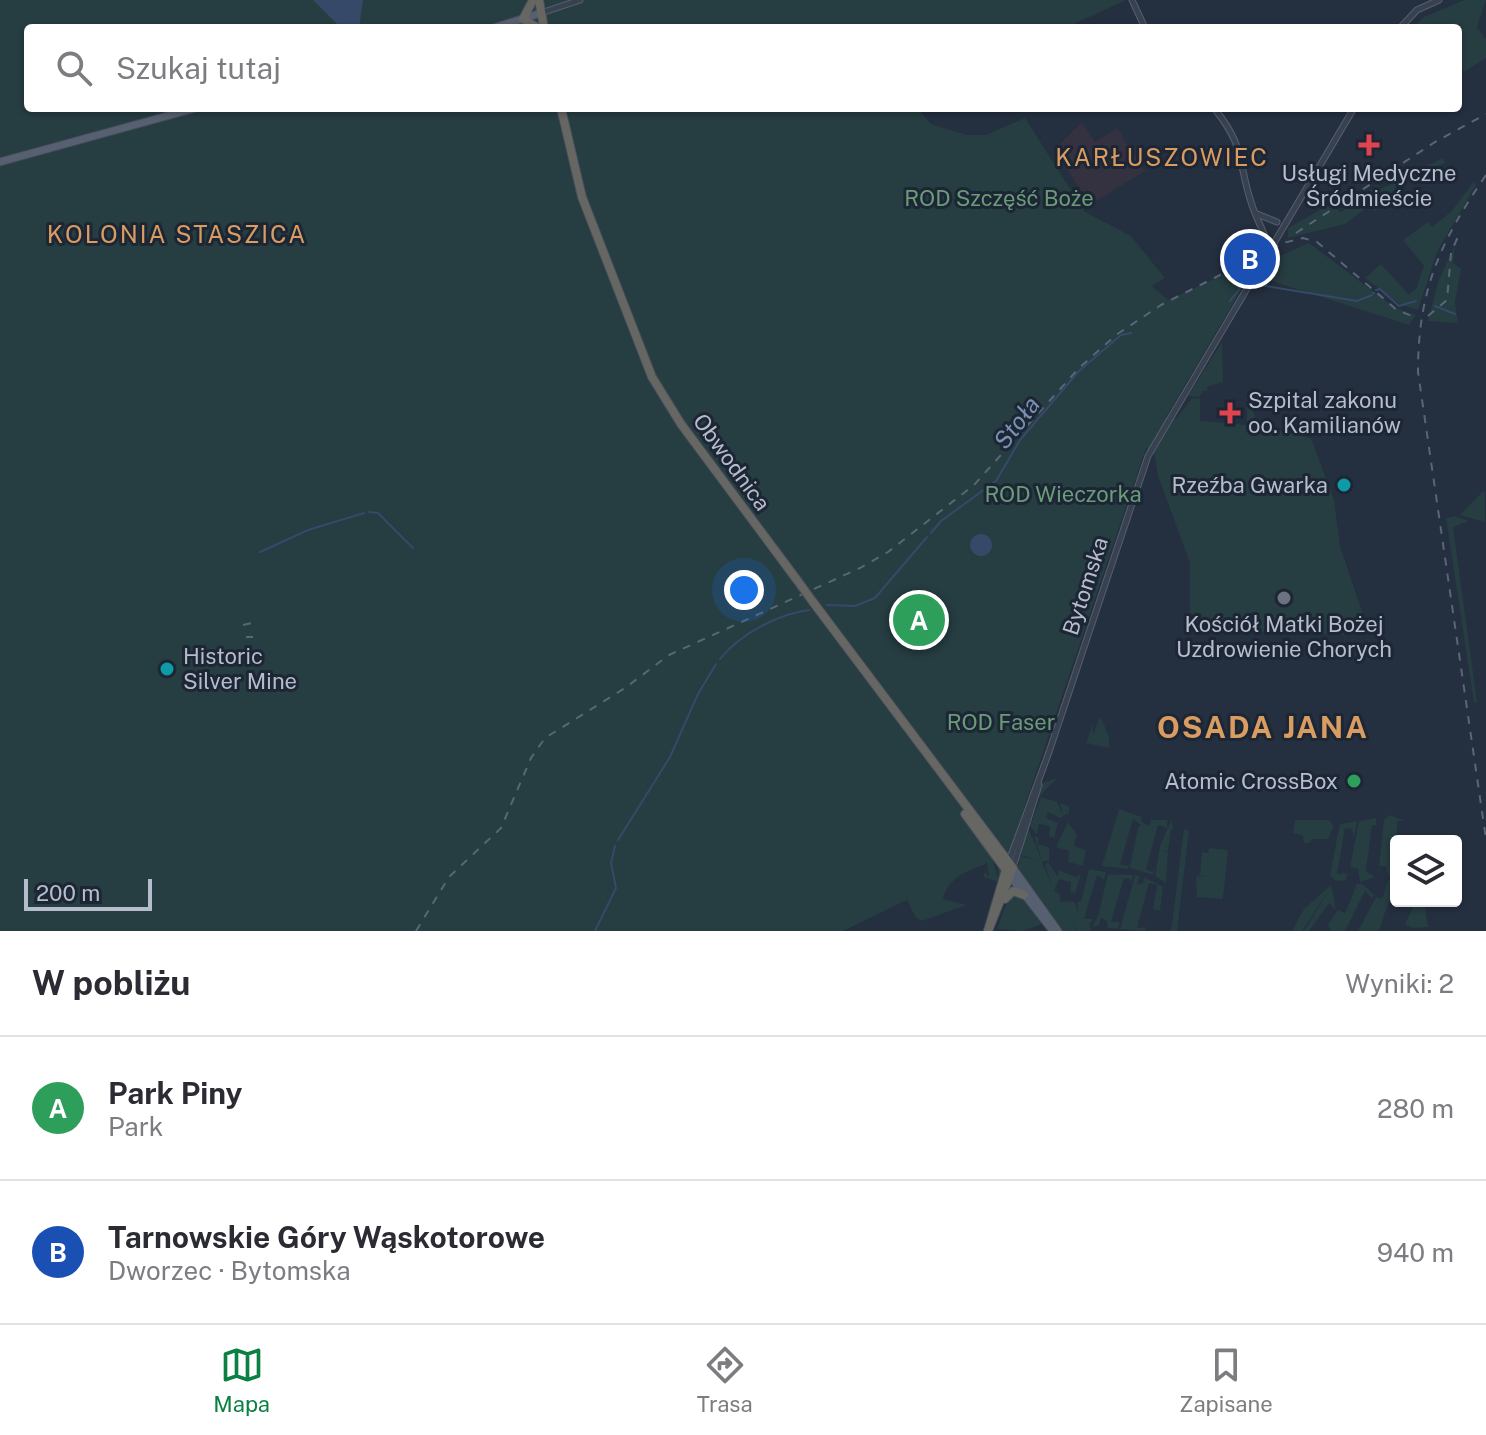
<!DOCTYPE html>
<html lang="pl">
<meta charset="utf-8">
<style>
body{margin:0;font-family:"Public Sans",sans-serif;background:#f2f2f3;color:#2b2b33}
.controls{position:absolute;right:24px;bottom:24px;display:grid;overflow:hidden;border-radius:8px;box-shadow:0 2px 6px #0004}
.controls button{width:72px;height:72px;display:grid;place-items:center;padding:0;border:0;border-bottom:2px solid #e1e1e2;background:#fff;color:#2b2b33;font:40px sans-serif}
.scale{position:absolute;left:24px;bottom:20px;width:128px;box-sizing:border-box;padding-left:8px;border:4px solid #b5bccb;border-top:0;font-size:22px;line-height:28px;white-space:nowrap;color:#b5bccb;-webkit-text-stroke:6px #1d2635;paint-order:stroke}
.you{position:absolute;left:744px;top:590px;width:28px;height:28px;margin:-20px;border:6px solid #fff;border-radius:50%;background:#1a73e8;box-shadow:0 0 0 12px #1a73e833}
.badge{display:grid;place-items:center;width:52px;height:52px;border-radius:50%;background:#0b8043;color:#fff;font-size:26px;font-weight:700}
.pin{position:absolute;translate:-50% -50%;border:4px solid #fff;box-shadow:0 2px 8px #0006}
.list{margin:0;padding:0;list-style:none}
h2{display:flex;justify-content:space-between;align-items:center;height:104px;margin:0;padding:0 32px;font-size:34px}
h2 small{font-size:26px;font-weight:400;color:#7c7c81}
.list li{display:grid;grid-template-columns:52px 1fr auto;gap:24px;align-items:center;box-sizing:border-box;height:144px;padding:0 32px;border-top:2px solid #e1e1e2}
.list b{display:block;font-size:30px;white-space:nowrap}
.list p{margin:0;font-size:26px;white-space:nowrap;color:#7c7c81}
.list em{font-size:26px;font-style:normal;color:#7c7c81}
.icon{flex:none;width:44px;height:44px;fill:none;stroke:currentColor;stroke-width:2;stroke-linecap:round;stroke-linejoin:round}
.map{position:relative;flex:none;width:1486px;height:931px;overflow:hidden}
.search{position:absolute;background:#fff;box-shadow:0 2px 6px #0004;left:24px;right:24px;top:24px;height:88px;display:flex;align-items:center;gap:20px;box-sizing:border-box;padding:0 28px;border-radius:8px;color:#7c7c81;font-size:30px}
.sheet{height:392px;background:#fff}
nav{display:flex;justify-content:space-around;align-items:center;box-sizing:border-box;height:112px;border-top:2px solid #e1e1e2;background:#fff;font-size:22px;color:#7c7c81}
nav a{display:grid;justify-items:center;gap:4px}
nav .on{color:#0b8043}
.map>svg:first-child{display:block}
.medical{fill:#343141}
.green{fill:#263d41}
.water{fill:#374968}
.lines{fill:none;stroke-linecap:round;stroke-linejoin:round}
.stream{stroke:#374968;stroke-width:2}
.tertiary-casing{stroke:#565f6e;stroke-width:7}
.primary-casing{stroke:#424a59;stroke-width:9}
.trunk-casing{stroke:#434c5b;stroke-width:10}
.tertiary{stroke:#384150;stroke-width:5}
.primary{stroke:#566070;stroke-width:7}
.trunk{stroke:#666662;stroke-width:8}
.rail{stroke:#5a6577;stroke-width:2;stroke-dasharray:8 8;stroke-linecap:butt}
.trunk-bridge-casing{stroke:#434c5b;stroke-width:10;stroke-linecap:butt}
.trunk-bridge{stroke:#666662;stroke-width:8}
.health-dot{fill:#e0444e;stroke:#1d2635;stroke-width:3}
.culture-dot{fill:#0f9aa8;stroke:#1d2635;stroke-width:3}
.worship-dot{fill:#6b7280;stroke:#1d2635;stroke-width:3}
.leisure-dot{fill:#2e9e5b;stroke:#1d2635;stroke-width:3}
.labels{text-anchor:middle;stroke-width:6;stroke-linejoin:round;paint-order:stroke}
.poi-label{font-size:22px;fill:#b5bccb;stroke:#1d2635}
.park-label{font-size:22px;fill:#6b9c79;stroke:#1d2635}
.street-label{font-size:22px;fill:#b5bccb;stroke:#1d2635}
.neighbourhood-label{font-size:24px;letter-spacing:2px;fill:#d99c61;stroke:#1d2635}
.water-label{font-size:24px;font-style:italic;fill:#7c90b3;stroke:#1d2635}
.district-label{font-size:30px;font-weight:bold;letter-spacing:2px;fill:#d99c61;stroke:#1d2635}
</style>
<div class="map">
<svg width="1486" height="931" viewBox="0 0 1486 931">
<rect width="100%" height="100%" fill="#242f40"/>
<path class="medical" d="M1082,122L1095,142L1117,128L1145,171L1090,205L1058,155L1064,151L1059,145Z"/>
<g class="green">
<path d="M0,0H1126L1065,28H28V108H917L931,124L967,135H986L1025,118L1085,212L1131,236L1165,278L1152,286L1168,300L1260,258L1166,417L1176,419L1192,398L1200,399V421L1247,425V405H1251L1258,426L1311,438L1334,500L1340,546L1370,635L1190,630V563L1158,476L1154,453L1146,448L1007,859L993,861L999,881L997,864L1001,871L999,882L983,877L985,871L989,877L987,863C967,872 949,876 943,899L967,905L922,921L916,918L907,900L843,931H0Z"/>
<path d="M1464,0H1486L1477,27L1486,39V58L1464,72L1461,68L1458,71V28H1412L1424,17Z"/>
<path d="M1443,158L1445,163L1398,185L1376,211L1368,207L1345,224L1288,238V228L1332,203L1340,212L1369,198L1371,189L1377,185L1381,189Z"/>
<path d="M1474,181L1476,185L1437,252L1418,310L1401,305L1365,278L1381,264L1409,295L1416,289L1424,266L1403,240L1428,222L1432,227L1452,211Z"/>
<path d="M1309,243L1394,307L1416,315L1409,325L1262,278L1275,258Z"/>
<path d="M1455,245L1453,263L1461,269L1455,302L1458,323L1428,321L1438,282Z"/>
<path d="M1222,342L1223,382L1207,387L1208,391H1203L1199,397L1188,396Z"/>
<path d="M1482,492H1485V522L1460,515Z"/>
<path d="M1455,516L1469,521L1453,527L1477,702L1474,703L1446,518Z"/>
<path d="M1100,716L1109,736V748L1086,743L1093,724V735Z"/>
<path d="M1057,778L1038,798L1028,828L1042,860L1034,836L1039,838L1038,844L1049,847V860L1042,862L1052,885L1045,865L1048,862L1058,877V870L1076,877L1081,874L1075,893L1070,892L1071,882L1059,879L1054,891L1060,894V902L1074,901L1079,913L1077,902H1081L1089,869L1106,872L1104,880L1097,875L1084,919H1093L1090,924L1085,923L1090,925V931H1078L1072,922L1077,931H1063L1018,868L1020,856L1040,861L1021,855L1022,848L1019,853L1042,783Z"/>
<path d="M1041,797L1057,802L1063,815L1060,803L1069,806V813L1060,818L1048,812L1046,818L1058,823L1054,838L1049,836L1050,826L1039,824L1037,835L1030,826Z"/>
<path d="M1119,809L1142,817L1141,821L1149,826L1151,820H1168L1166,831L1165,827L1158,825L1146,869L1152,872L1155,868L1153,875L1130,868L1138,827L1141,825L1133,819L1120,864L1127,866L1129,863L1128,869L1102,866Z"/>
<path d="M1390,815L1405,821H1398L1393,863L1396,876L1388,877L1386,866H1379L1384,820Z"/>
<path d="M1376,818V825H1372L1366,871L1375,877L1360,882L1358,869L1350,867L1359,821Z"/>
<path d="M1295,820H1329L1334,826L1328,839H1311L1310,843H1304L1303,836L1293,833Z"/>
<path d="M1171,821L1174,829H1171L1168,851L1161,850L1168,852L1166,883L1155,876L1160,846Z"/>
<path d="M1357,821L1354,838L1352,829L1345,828L1337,874L1347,873L1346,880L1336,881L1330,875L1339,828L1340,824Z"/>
<path d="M1068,822L1077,835L1074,846L1086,850L1083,866L1068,862L1069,851L1056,847Z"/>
<path d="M1184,829L1189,831L1177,931H1171Z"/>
<path d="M1209,848L1228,850L1223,899L1197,897L1196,876L1211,877L1197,875L1200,874L1202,852L1208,853Z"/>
<path d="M1108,874L1133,875L1131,884L1130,879L1124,878L1111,922H1120L1118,929L1108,928L1107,921L1101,918L1099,925L1092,927L1098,916Z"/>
<path d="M1135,875L1140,876L1137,884L1143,883L1144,877L1163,887L1160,911L1153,909L1157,885L1149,883L1137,928L1146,927L1145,931L1120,929Z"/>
<path d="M1396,879L1379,931H1358L1376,897L1382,899L1388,880Z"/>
<path d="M1357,884H1363L1374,895L1372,898L1365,891L1345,931H1331L1328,924L1338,910L1345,913Z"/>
<path d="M1331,885L1336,910L1329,903L1309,931H1304L1330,889L1302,931H1292L1304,909Z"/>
<path d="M1014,896L1023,898L1042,924L1023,931L997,929L1008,899Z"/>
<path d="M1416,901H1424L1428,927L1413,928L1405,924Z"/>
</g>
<g class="water">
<path d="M313,0H363L359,28H341Z"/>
<circle cx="981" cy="545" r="11"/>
</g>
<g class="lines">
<g class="stream">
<path d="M1260,285L1357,301L1372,295"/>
<path d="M1376,290L1380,289L1399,306L1416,301"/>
<path d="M1373,293H1374"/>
<path d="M1230,301L1245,282"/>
<path d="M1435,306L1455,314"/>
<path d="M369,512L378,513L413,548"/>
<path d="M931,533L941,521L996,481L1020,440L1055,399L1079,371L1121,335L1131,333"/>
<path d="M260,552L308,530L364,513"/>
<path d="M827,605L855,606L875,598L927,537"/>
<path d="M720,659C740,634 778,614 809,610"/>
<path d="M618,840L670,757L698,694L716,664"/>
<path d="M595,931L616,888L611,863L615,846"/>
</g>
<defs>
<g id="tertiary">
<path d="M1132,0L1145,28"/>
<path d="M541,13L580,0"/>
<path d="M1400,28L1417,10L1439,0"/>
<path d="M1214,108C1246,148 1237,159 1251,202C1256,219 1265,232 1269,249"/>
<path d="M1257,214L1277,222"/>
<path d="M1009,861L1049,752L1148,456L1354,108"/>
<path d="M1013,867L1039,785"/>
</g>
<g id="primary">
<path d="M493,28L541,13"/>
<path d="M0,162L196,108"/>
<path d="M1013,868L1058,931"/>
<path d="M1007,872L1053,931"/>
</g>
<g id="trunk">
<path d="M533,0L523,19L538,28"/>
<path d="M539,0L544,28"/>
<path d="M561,108L582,197L652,377L681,424L797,580"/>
<path d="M813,602L1013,868L988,931"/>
<path d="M965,814L1006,870L988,931"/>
<path d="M1005,899L1013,891L1024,895"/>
</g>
</defs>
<use href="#tertiary" class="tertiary-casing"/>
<use href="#primary" class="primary-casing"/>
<use href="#trunk" class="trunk-casing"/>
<use href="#tertiary" class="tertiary"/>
<use href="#primary" class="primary"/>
<use href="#trunk" class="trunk"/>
<g class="rail">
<path d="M1486,175C1440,242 1418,290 1418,372L1486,839"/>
<path d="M1296,233L1435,142L1486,114"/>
<path d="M1428,316L1447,300L1451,253L1459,234"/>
<path d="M243,625L252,623"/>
<path d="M246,637H253"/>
<path d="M231,660L233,658"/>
<path d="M416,931L449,877L501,828L531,758L545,738L625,688L669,655L860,568L888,552L974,485L1079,368L1116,335L1161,305L1283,243L1303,238L1317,242L1397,310L1417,318"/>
</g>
<defs>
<path id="trunk-bridge" d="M797,580L813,602"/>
</defs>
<use href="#trunk-bridge" class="trunk-bridge-casing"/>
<use href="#trunk-bridge" class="trunk-bridge"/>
</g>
<g class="health-dot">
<path d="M1365 133h8v8h8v8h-8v8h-8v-8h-8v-8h8z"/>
<path d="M1226 401h8v8h8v8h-8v8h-8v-8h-8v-8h8z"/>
</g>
<g class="culture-dot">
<circle cx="1344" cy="485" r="8"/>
<circle cx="167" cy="669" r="8"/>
</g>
<circle class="worship-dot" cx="1284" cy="598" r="8"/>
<circle class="leisure-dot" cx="1354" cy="781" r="8"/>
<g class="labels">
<g class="poi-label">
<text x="1369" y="181">Usługi Medyczne<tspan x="1369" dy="25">Śródmieście</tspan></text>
<text x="1248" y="408" text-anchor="start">Szpital zakonu<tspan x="1248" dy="25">oo. Kamilianów</tspan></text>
<text x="1328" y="493" text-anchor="end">Rzeźba Gwarka</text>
<text x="1284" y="632">Kościół Matki Bożej<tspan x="1284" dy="25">Uzdrowienie Chorych</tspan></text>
<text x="183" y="664" text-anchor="start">Historic<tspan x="183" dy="25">Silver Mine</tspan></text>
<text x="1338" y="789" text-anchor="end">Atomic CrossBox</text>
</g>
<g class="park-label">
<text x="999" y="206">ROD Szczęść Boże</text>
<text x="1063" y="502">ROD Wieczorka</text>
<text x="1001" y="730">ROD Faser</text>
</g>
<g class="street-label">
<text transform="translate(732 462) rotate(54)" y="8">Obwodnica</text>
<text transform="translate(1085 586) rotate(-72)" y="8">Bytomska</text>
</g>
<g class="neighbourhood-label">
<text x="1162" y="166">KARŁUSZOWIEC</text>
<text x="177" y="243">KOLONIA STASZICA</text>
</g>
<g class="water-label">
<text transform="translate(1017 423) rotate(-53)" y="8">Stoła</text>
</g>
<g class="district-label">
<text x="1263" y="738">OSADA JANA</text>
</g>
</g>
</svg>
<div class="controls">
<button><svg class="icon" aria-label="layers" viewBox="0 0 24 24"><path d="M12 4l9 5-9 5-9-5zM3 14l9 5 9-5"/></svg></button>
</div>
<div class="scale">200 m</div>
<div class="you"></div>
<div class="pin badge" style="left:919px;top:620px;background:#2e9e5b">A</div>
<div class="pin badge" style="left:1250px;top:259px;background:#1a4fb4">B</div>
<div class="search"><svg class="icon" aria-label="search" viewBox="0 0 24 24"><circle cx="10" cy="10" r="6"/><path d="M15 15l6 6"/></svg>Szukaj tutaj</div>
</div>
<section class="sheet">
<h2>W pobliżu<small>Wyniki: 2</small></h2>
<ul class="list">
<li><span class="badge" style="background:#2e9e5b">A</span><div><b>Park Piny</b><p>Park</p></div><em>280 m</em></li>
<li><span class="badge" style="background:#1a4fb4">B</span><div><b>Tarnowskie Góry Wąskotorowe</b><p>Dworzec · Bytomska</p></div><em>940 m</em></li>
</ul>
</section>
<nav>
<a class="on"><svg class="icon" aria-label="map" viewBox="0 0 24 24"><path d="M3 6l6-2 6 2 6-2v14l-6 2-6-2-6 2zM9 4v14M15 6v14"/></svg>Mapa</a>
<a><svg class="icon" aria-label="directions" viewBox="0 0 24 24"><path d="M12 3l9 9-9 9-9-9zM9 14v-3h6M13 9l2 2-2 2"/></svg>Trasa</a>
<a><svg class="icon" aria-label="saved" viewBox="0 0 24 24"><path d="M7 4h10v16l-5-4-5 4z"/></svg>Zapisane</a>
</nav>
